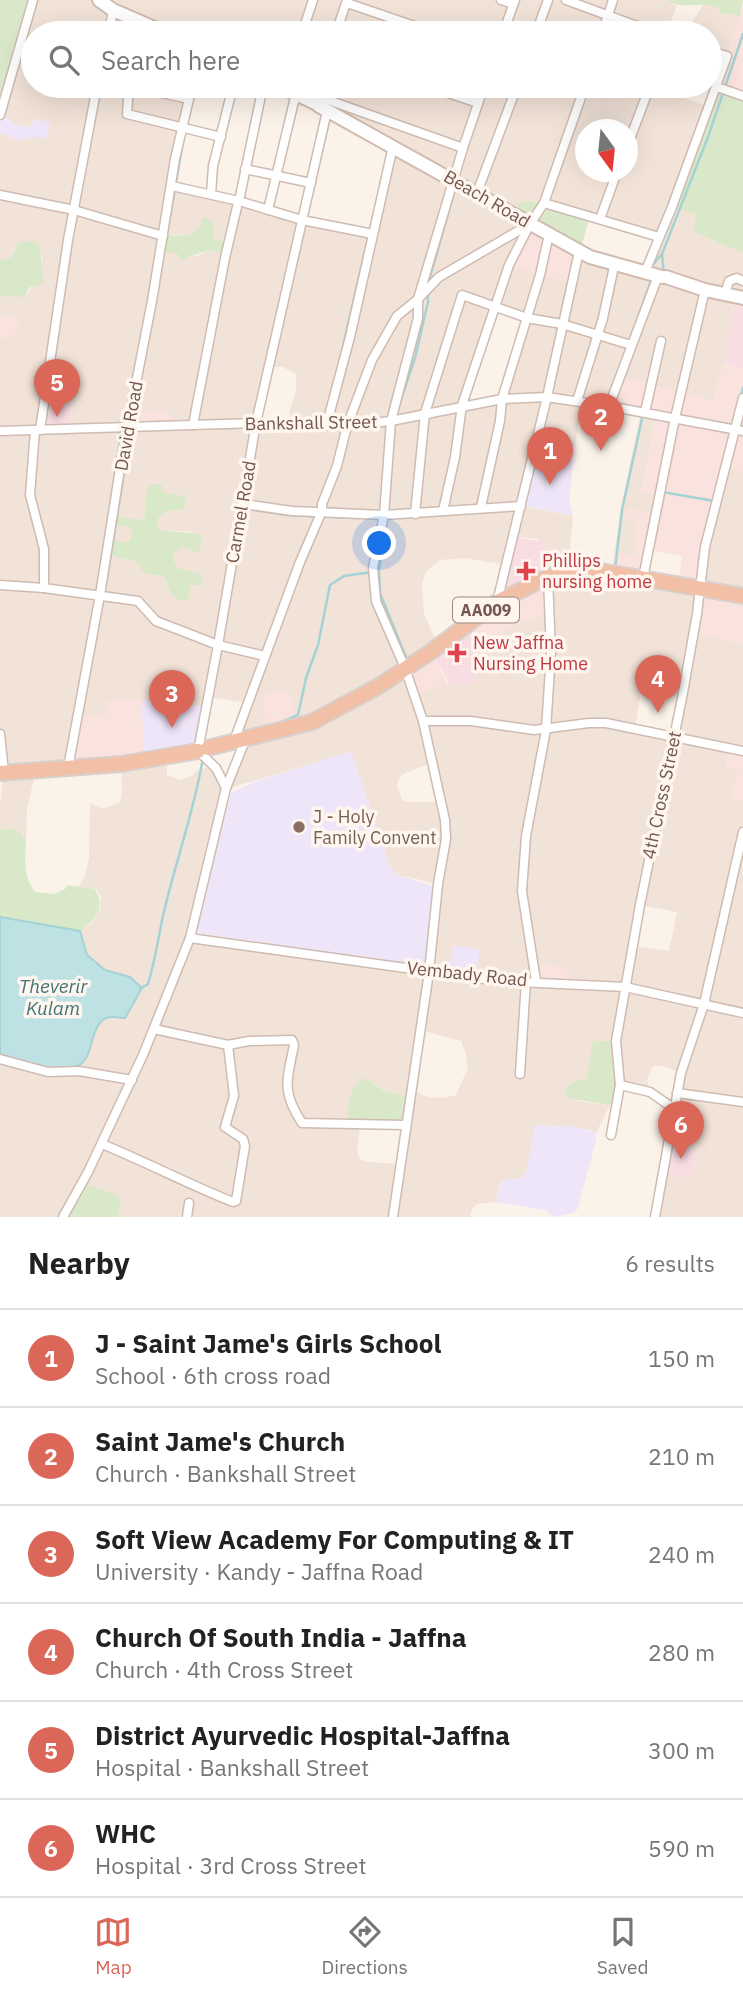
<!DOCTYPE html>
<meta charset="utf-8">
<style>
body{margin:0;font-family:"IBM Plex Sans",sans-serif;background:#f6f6f6;color:#222}
.compass{position:absolute;left:575px;top:119px;width:63px;height:63px;border-radius:50%;background:#fff;box-shadow:0 7px 28px #0002;rotate:165deg}
.you{position:absolute;left:380px;top:544px;width:24px;height:24px;margin:-18px;border:5px solid #fff;border-radius:50%;background:#1a73e8;box-shadow:0 0 0 10px #1a73e833}
.badge{display:grid;place-items:center;width:46px;height:46px;border-radius:50%;background:#db6758;color:#fff;font-size:23px;font-weight:700}
.pin{position:absolute;translate:-50% -58px;filter:drop-shadow(0 2px 4px #0008)}
.pin::after{content:'';position:absolute;top:37px;width:24px;height:21px;background:inherit;clip-path:polygon(0 0,100% 0,50% 100%)}
.list{margin:0;padding:0;list-style:none}
h2{display:flex;justify-content:space-between;align-items:center;height:91px;margin:0;padding:0 28px;font-size:30px}
h2 small{font-size:23px;font-weight:400;color:#767676}
.list li{display:grid;grid-template-columns:46px 1fr auto;gap:21px;align-items:center;box-sizing:border-box;height:98px;padding:0 28px;border-top:2px solid #e0e0e0}
.list b{display:block;font-size:26px;white-space:nowrap}
.list p{margin:0;font-size:23px;white-space:nowrap;color:#767676}
.list em{font-size:23px;font-style:normal;color:#767676}
.icon{flex:none;width:38px;height:38px;fill:none;stroke:currentColor;stroke-width:2;stroke-linecap:round;stroke-linejoin:round}
.map{position:relative;flex:none;width:743px;height:1217px;overflow:hidden}
.search{position:absolute;background:#fff;box-shadow:0 7px 28px #0002;left:21px;right:21px;top:21px;height:77px;display:flex;align-items:center;gap:18px;box-sizing:border-box;padding:0 24px;border-radius:38px;color:#767676;font-size:26px}
.sheet{height:679px;background:#fff}
nav{display:flex;justify-content:space-around;align-items:center;box-sizing:border-box;height:98px;border-top:2px solid #e0e0e0;background:#fff;font-size:19px;color:#767676}
nav a{display:grid;justify-items:center;gap:4px}
nav .on{color:#db6758}
.map>svg:first-child{display:block}
.residential{fill:#f2e3d8;fill-rule:evenodd}
.commercial{fill:#fae3de}
.education{fill:#efe5f8}
.medical{fill:#f8dde3}
.green{fill:#d9e8c8}
.water{fill:#bee2e4;stroke:#a5d2d5;stroke-width:2}
.lines{fill:none;stroke-linecap:round;stroke-linejoin:round}
.stream{stroke:#a5d2d5;stroke-width:2.5}
.minor-casing{stroke:#cebbb2;stroke-width:11}
.secondary-casing{stroke:#d1bbb0;stroke-width:16}
.trunk-casing{stroke:#d8d0cd;stroke-width:18}
.minor{stroke:#fff;stroke-width:8}
.secondary{stroke:#fff;stroke-width:12}
.trunk{stroke:#f2c0a6;stroke-width:14}
.health-dot{fill:#e0444e;stroke:#fef6ef;stroke-width:2.5}
.education-dot{fill:#8d6e63;stroke:#fef6ef;stroke-width:2.5}
.labels{text-anchor:middle;stroke-width:7;stroke-linejoin:round;paint-order:stroke}
.shield{fill:#fef6ef;stroke:#9d877e;stroke-width:2}
.shield-label{font-size:16px;font-weight:bold;fill:#74574e}
.street-label{font-size:18px;fill:#74574e;stroke:#fef6ef}
.health-label{font-size:18px;fill:#be3a42;stroke:#fef6ef;text-anchor:start}
.education-label{font-size:18px;fill:#785e54;stroke:#fef6ef;text-anchor:start}
.water-label{font-size:19px;font-style:italic;fill:#427578;stroke:#fef6ef}
</style>
<div class="map">
<svg width="743" height="1217" viewBox="0 0 743 1217">
<rect width="100%" height="100%" fill="#fbf2e9"/>
<g class="residential">
<path d="M33,0H103L110,7L116,0H666L677,6L666,33H81L66,26L47,29L43,33L26,31Z"/>
<path d="M705,2L718,8L720,13L740,16L717,87L710,85V33H685Z"/>
<path d="M22,43L33,48V86H192L173,186L373,234L393,146L315,103L320,86H685L681,97L709,107L695,232L743,253V298L735,297L724,363L713,401L681,394L609,406L548,397L539,438L552,400L582,403L575,445L537,438L521,506L573,516L568,571L699,589L724,467L743,472V596L694,633L743,643V751L725,767L738,770L731,798L743,801V1217H655L681,1073L664,1066H653L647,1080L650,1092L587,1078L571,1083L577,1101L610,1105L596,1133L587,1129L521,1178L503,1180L499,1185L496,1202L477,1204L472,1209L470,1217H117L121,1203L65,1215L70,1217H0V1059L79,1071L85,1060L97,1028L104,1019L110,1017L125,1018L142,988L130,977L105,970L87,955L80,931L92,923L100,910L101,898L96,889L79,887L86,873L89,858L90,803L103,809L120,802L122,790L121,764L167,757V775L180,780L192,776L196,771L204,768H216L226,787L245,739L234,741L247,703L209,697L206,706H186L105,718L92,716L68,768L36,770L27,809L26,841L18,831L10,828L0,830V803L4,772L0,743V336L11,338L18,319L0,316V296L13,297L28,293L41,271L42,256L14,249L11,257L0,261V133L9,135L31,127L14,124L8,119L0,117ZM586,130H628V172H586ZM524,201L544,203L659,237L645,272L580,251L515,210ZM202,225L215,231L214,239L221,242L225,255L210,250L197,256L178,258L177,254L173,252L172,235H193ZM495,308L526,318L502,399L454,406L464,398ZM269,367H283L296,374V391L290,410V423H256ZM176,494L180,510L166,511L157,520L159,530L194,532L174,553L173,561L178,568L198,573L200,585H190L188,592L167,585L163,576L152,575L139,563L107,554L110,538L119,542H130L133,533L129,526L114,516L144,520L146,502L164,495ZM513,537L537,539L547,550L549,612L510,627L482,648L481,655L473,661L477,677L470,684L450,685L447,683L414,694L438,645L424,614L422,584L426,572L440,560L466,558L506,565ZM641,690L682,698L674,738L635,729ZM351,752L391,869L399,875L438,884L429,971L191,938L226,789ZM432,763L441,802H409L402,800L397,785L398,780L403,774ZM640,905L677,912L669,951L633,946ZM420,1030L461,1041L466,1054L468,1068L456,1095L443,1098L429,1097L410,1090ZM372,1082L384,1091L409,1097L400,1164L368,1162L360,1159L357,1152L360,1125L349,1124L348,1110Z"/>
<path d="M641,412L656,415L642,490L660,494L656,515L624,516L635,519V555L614,554L622,502Z"/>
</g>
<g class="commercial">
<path d="M743,6V96L717,87Z"/>
<path d="M530,224L580,251L572,284L509,265Z"/>
<path d="M0,316L19,319L17,334L11,338L0,336Z"/>
<path d="M724,363L743,368V472L725,468L699,586L743,596V643L694,633L700,589L678,585L682,556L649,550L643,578L612,572L614,554L635,555V520L625,518L624,512L633,510L655,514L659,494L642,491L656,415L609,406L620,376L713,401Z"/>
<path d="M161,410L167,411L171,418L172,425L139,427L141,413Z"/>
<path d="M548,577L549,612L510,627L482,648L466,623Z"/>
<path d="M432,651L447,683L414,695L405,668Z"/>
<path d="M277,689L290,697L297,728L270,734L264,718L263,697Z"/>
<path d="M122,698L141,700L145,760L68,768L78,717L92,716L105,718L106,702Z"/>
<path d="M729,749L743,751V801L731,799L738,770L725,767Z"/>
<path d="M551,965L567,968V983L536,981L534,966Z"/>
</g>
<g class="education">
<path d="M0,117L8,118L14,124L30,127L34,119L47,121L50,123L48,133L45,139L34,136L32,139L27,137L23,141L8,137L9,135L0,133Z"/>
<path d="M539,441L575,445L569,503L573,516L524,506Z"/>
<path d="M141,700L186,706H206L198,751L145,760Z"/>
<path d="M351,751L391,869L399,875L435,887L425,967L199,933L197,927L231,793L254,782Z"/>
<path d="M453,945L480,950L475,978L448,974Z"/>
<path d="M535,1125L578,1127L596,1133V1141L577,1210L573,1213L554,1217L545,1210L496,1202L499,1185L503,1180L521,1178L526,1172Z"/>
</g>
<g class="medical">
<path d="M735,297L743,298V368L724,363Z"/>
<path d="M45,393H58L72,397L70,430H40Z"/>
<path d="M513,537L544,542L547,550L548,577L497,602Z"/>
<path d="M466,623L482,648L481,655L473,662L477,677L475,682L470,684L450,685L432,651Z"/>
<path d="M684,1147L692,1149L696,1155L697,1164L694,1174L688,1178L664,1175L668,1149Z"/>
</g>
<g class="green">
<path d="M0,0H33L26,31L43,33L51,23L81,33H33V48L22,44L0,115Z"/>
<path d="M666,0H743L740,16L720,13L718,8C697,0 685,11 666,0Z"/>
<path d="M717,87L743,96V253L694,232L696,214L672,207Z"/>
<path d="M524,201L544,203L590,216L580,251L515,210L518,205Z"/>
<path d="M206,217L214,224V239L228,243L225,255L210,250C199,253 190,257 181,260L176,253H169L161,248L163,236L192,235L194,231L201,225V220Z"/>
<path d="M32,241L39,245C42,257 41,268 44,282L39,286L30,287L24,297L0,296V261L11,257L19,242Z"/>
<path d="M152,484H161L164,494H176L185,497L186,506L180,510L166,511L157,520L159,530L202,534L199,553L182,547L174,553L173,560L178,568L198,573L202,579L201,585H190L188,600L182,601L174,598L163,576L152,575L142,571L139,563L107,554L110,538L119,542H129L133,533L128,526L112,525L114,516L144,520L147,490Z"/>
<path d="M10,828L19,831L26,841C25,861 23,875 35,892L55,894L65,889L67,885L95,889C106,908 96,920 80,931L0,917V830Z"/>
<path d="M593,1041H616L620,1085L610,1105L567,1098L565,1091L571,1083L587,1078Z"/>
<path d="M365,1078L384,1091L409,1097L405,1125L349,1124C346,1110 350,1083 365,1078Z"/>
<path d="M82,1183L117,1195L121,1203L117,1217H70L65,1215Z"/>
</g>
<path class="water" d="M0,917L80,931L87,955L105,970L130,977L142,988L125,1018C119,1018 110,1015 104,1019C92,1028 93,1046 86,1058C72,1083 21,1062 0,1056Z"/>
<g class="lines">
<g class="stream">
<path d="M315,181L330,117"/>
<path d="M170,217L183,141"/>
<path d="M662,254L664,275"/>
<path d="M650,268L662,254L708,137L743,34"/>
<path d="M428,284L456,186"/>
<path d="M562,309L565,295"/>
<path d="M633,331L652,278"/>
<path d="M339,364L368,238"/>
<path d="M740,398L743,388"/>
<path d="M399,405L415,358L428,302V294"/>
<path d="M134,417L137,399"/>
<path d="M217,428H238"/>
<path d="M663,490V492L714,501"/>
<path d="M323,508L337,509"/>
<path d="M262,511L287,515L356,518"/>
<path d="M369,568L373,547"/>
<path d="M615,569L622,510L643,414"/>
<path d="M379,571L380,593L407,660"/>
<path d="M100,572L121,435L117,431H111"/>
<path d="M107,578L130,435"/>
<path d="M279,723L298,715L306,678L318,645L330,585L344,576L379,571L387,519"/>
<path d="M140,989L148,984C155,961 158,939 163,916C175,863 194,812 203,758"/>
</g>
<defs>
<g id="minor">
<path d="M501,0L513,4"/>
<path d="M566,0L656,33"/>
<path d="M350,4L435,33"/>
<path d="M109,33L112,15"/>
<path d="M302,33L313,0"/>
<path d="M336,33L347,0"/>
<path d="M503,33L515,0"/>
<path d="M536,33L548,0"/>
<path d="M602,33L613,0"/>
<path d="M129,86L127,114L221,137"/>
<path d="M130,86L189,99"/>
<path d="M427,86L478,103"/>
<path d="M585,86L544,203L659,237"/>
<path d="M717,87L743,96"/>
<path d="M311,101L319,99L328,100L463,148"/>
<path d="M311,101L318,86"/>
<path d="M0,115L33,0"/>
<path d="M628,144L650,86"/>
<path d="M245,169L311,183"/>
<path d="M172,186L239,201L302,220L373,234"/>
<path d="M477,193L517,86"/>
<path d="M211,194L213,166L233,86"/>
<path d="M0,195L74,210L163,236"/>
<path d="M239,201L263,86"/>
<path d="M268,210L296,93"/>
<path d="M600,219L617,172"/>
<path d="M645,272L672,207L727,56L710,51"/>
<path d="M725,294L729,281L737,278L743,281"/>
<path d="M577,401L603,318L613,271"/>
<path d="M609,406L658,276"/>
<path d="M645,412L661,341"/>
<path d="M327,423L350,337L393,146"/>
<path d="M193,425L225,258L237,207"/>
<path d="M35,430L30,495L44,549V588"/>
<path d="M40,430L68,240L97,86"/>
<path d="M0,431L256,423L347,426L391,421L502,399L547,397L613,407L743,431"/>
<path d="M243,504L292,511L384,515L521,506"/>
<path d="M481,507L500,421L502,399L540,275L549,234"/>
<path d="M443,511L455,457L462,405L509,265L530,224L544,203"/>
<path d="M415,514L425,413L462,295L527,318L562,324L631,345"/>
<path d="M643,578L675,418L705,290"/>
<path d="M0,585L44,588L138,601L156,621L218,645L265,656"/>
<path d="M497,602L547,397L578,256"/>
<path d="M423,721H471L534,730L589,723H606L743,751"/>
<path d="M0,734L4,772"/>
<path d="M234,741L300,562L322,511V504L337,466L347,426L372,360L397,316L418,299L439,277L530,224"/>
<path d="M68,768L100,595L123,450L152,301L175,159L192,86"/>
<path d="M226,788L216,768L198,751L218,645L256,423L327,111"/>
<path d="M190,938L499,981L625,987L743,1013"/>
<path d="M536,981L522,891L526,836L546,730L551,653L548,577"/>
<path d="M154,1029L228,1045L249,1041L292,1040L294,1045C287,1080 281,1091 302,1123L405,1125"/>
<path d="M0,1059L48,1072L79,1071L132,1080"/>
<path d="M520,1074L526,981"/>
<path d="M677,1093L743,1102"/>
<path d="M673,1108L650,1092L620,1085L616,1041L640,905L682,698L697,614L705,547L743,398"/>
<path d="M611,1135L620,1085"/>
<path d="M102,1144C146,1162 188,1184 233,1202L236,1201L245,1146L243,1139L225,1127L234,1096L228,1045"/>
<path d="M63,1217L88,1172L143,1055L190,938L226,788L246,738"/>
<path d="M187,1217L189,1203"/>
<path d="M393,1217L429,972L438,884L446,839L445,820L423,721L405,668L376,601L373,568L384,515L391,421L418,318V299L463,148L484,86"/>
<path d="M655,1217L681,1073L704,1004L743,832"/>
</g>
<g id="secondary">
<path d="M99,0L113,10L166,33"/>
<path d="M280,86L315,103"/>
<path d="M319,106L590,257L662,277"/>
<path d="M666,277L705,290L743,298"/>
</g>
<g id="trunk">
<path d="M208,748L312,722L379,686L432,651L497,602L548,577L568,571L595,570L743,596"/>
<path d="M0,773L121,764L198,751"/>
</g>
</defs>
<use href="#minor" class="minor-casing"/>
<use href="#secondary" class="secondary-casing"/>
<use href="#trunk" class="trunk-casing"/>
<use href="#minor" class="minor"/>
<use href="#secondary" class="secondary"/>
<use href="#trunk" class="trunk"/>
</g>
<g class="health-dot">
<path d="M522.5 560.5h7v7h7v7h-7v7h-7v-7h-7v-7h7z"/>
<path d="M453.5 642.5h7v7h7v7h-7v7h-7v-7h-7v-7h7z"/>
</g>
<circle class="education-dot" cx="299" cy="827" r="7"/>
<g class="labels">
<rect class="shield" x="453" y="597.5" width="66" height="25" rx="5"/>
<g class="shield-label">
<text x="486" y="616">AA009</text>
</g>
<g class="street-label">
<text transform="translate(487 199) rotate(30)" y="6">Beach Road</text>
<text transform="translate(311 423) rotate(-1)" y="6">Bankshall Street</text>
<text transform="translate(129 426) rotate(-80)" y="6">David Road</text>
<text transform="translate(241 512) rotate(-80)" y="6">Carmel Road</text>
<text transform="translate(662 795) rotate(-78)" y="6">4th Cross Street</text>
<text transform="translate(467 974) rotate(6)" y="6">Vembady Road</text>
</g>
<g class="health-label">
<text x="542" y="567">Phillips<tspan x="542" dy="21">nursing home</tspan></text>
<text x="473" y="649">New Jaffna<tspan x="473" dy="21">Nursing Home</tspan></text>
</g>
<g class="education-label">
<text x="313" y="823">J - Holy<tspan x="313" dy="21">Family Convent</tspan></text>
</g>
<g class="water-label">
<text x="53" y="993">Theverir<tspan x="53" dy="22">Kulam</tspan></text>
</g>
</g>
</svg>
<svg class="compass" viewBox="-18 -18 36 36"><path d="M0-13l5 13h-10z" fill="#e53935"/><path d="M0 13l5-13h-10z" fill="#767676"/></svg>
<div class="you"></div>
<div class="pin badge" style="left:550px;top:485px">1</div>
<div class="pin badge" style="left:601px;top:451px">2</div>
<div class="pin badge" style="left:172px;top:728px">3</div>
<div class="pin badge" style="left:658px;top:713px">4</div>
<div class="pin badge" style="left:57px;top:417px">5</div>
<div class="pin badge" style="left:681px;top:1159px">6</div>
<div class="search"><svg class="icon" aria-label="search" viewBox="0 0 24 24"><circle cx="10" cy="10" r="6"/><path d="M15 15l6 6"/></svg>Search here</div>
</div>
<section class="sheet">
<h2>Nearby<small>6 results</small></h2>
<ul class="list">
<li><span class="badge">1</span><div><b>J - Saint Jame's Girls School</b><p>School · 6th cross road</p></div><em>150 m</em></li>
<li><span class="badge">2</span><div><b>Saint Jame's Church</b><p>Church · Bankshall Street</p></div><em>210 m</em></li>
<li><span class="badge">3</span><div><b>Soft View Academy For Computing &amp; IT</b><p>University · Kandy - Jaffna Road</p></div><em>240 m</em></li>
<li><span class="badge">4</span><div><b>Church Of South India - Jaffna</b><p>Church · 4th Cross Street</p></div><em>280 m</em></li>
<li><span class="badge">5</span><div><b>District Ayurvedic Hospital-Jaffna</b><p>Hospital · Bankshall Street</p></div><em>300 m</em></li>
<li><span class="badge">6</span><div><b>WHC</b><p>Hospital · 3rd Cross Street</p></div><em>590 m</em></li>
</ul>
</section>
<nav>
<a class="on"><svg class="icon" aria-label="map" viewBox="0 0 24 24"><path d="M3 6l6-2 6 2 6-2v14l-6 2-6-2-6 2zM9 4v14M15 6v14"/></svg>Map</a>
<a><svg class="icon" aria-label="directions" viewBox="0 0 24 24"><path d="M12 3l9 9-9 9-9-9zM9 14v-3h6M13 9l2 2-2 2"/></svg>Directions</a>
<a><svg class="icon" aria-label="saved" viewBox="0 0 24 24"><path d="M7 4h10v16l-5-4-5 4z"/></svg>Saved</a>
</nav>
